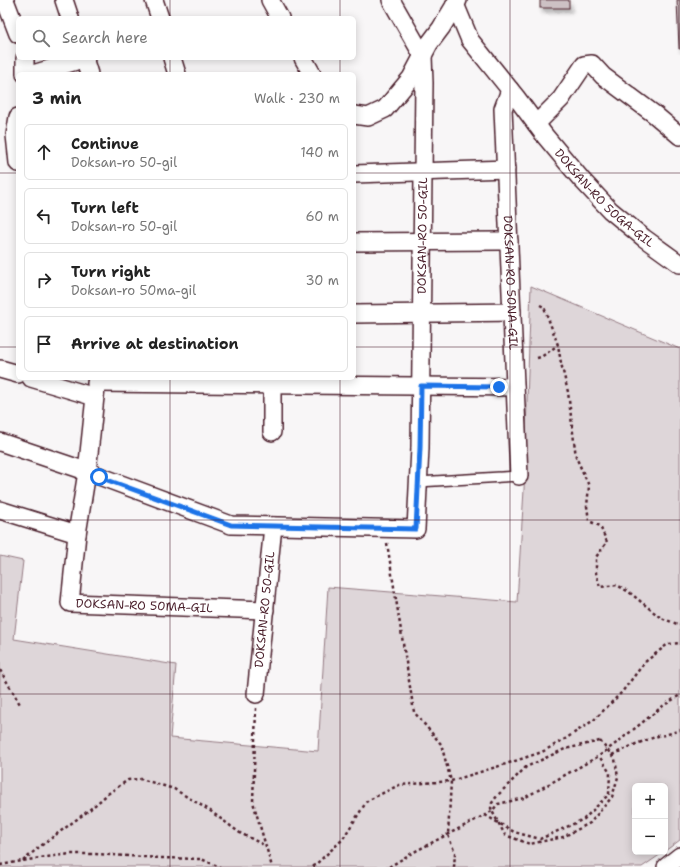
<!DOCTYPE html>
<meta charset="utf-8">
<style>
body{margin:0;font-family:"Shantell Sans",sans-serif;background:#f2f2f2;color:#222}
.controls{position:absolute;right:12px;bottom:12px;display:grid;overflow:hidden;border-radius:6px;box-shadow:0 2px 10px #0003}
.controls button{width:36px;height:36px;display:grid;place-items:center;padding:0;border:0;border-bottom:1px solid #e0e0e0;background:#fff;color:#222;font:20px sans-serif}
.stop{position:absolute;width:12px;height:12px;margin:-9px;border:3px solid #1a73e8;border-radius:50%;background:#fff}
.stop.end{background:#1a73e8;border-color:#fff;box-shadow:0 1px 4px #0008}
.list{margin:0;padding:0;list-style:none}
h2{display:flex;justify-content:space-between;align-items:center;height:52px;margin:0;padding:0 16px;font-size:17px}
h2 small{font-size:13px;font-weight:400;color:#767676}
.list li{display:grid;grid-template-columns:26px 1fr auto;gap:12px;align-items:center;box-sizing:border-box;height:56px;margin:0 8px 8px;padding:0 8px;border:1px solid #e0e0e0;border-radius:6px}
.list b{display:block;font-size:15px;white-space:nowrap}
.list p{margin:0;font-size:13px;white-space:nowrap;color:#767676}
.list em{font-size:13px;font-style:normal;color:#767676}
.icon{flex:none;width:22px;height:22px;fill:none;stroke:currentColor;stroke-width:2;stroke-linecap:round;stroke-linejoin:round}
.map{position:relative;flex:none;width:680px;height:867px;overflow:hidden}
.search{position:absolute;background:#fff;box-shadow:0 2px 10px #0003;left:16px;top:16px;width:340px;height:44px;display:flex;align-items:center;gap:10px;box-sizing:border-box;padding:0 14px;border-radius:6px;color:#767676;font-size:15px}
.panel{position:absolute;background:#fff;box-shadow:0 2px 10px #0003;left:16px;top:72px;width:340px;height:308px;border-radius:6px}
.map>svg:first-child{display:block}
.green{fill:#ded6d9;stroke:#947a82}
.building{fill:#cdc1c4;stroke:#4a1f2b;filter:url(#shadow)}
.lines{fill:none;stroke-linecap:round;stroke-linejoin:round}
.lane-casing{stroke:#4a1f2b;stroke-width:12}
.street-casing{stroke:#4a1f2b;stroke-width:20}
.path{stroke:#4a1f2b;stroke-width:2.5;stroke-dasharray:3 3;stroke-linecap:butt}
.lane{stroke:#fff;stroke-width:9}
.street{stroke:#fff;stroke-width:17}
.route{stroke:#1a73e8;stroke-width:5}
.grid{fill:none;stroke:#4a1f2b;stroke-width:1;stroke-opacity:0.55}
.labels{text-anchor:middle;stroke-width:3;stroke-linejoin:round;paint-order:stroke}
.street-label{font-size:12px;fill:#4a1f2b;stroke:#fff}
</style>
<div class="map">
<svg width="680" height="867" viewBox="0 0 680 867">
<defs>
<filter id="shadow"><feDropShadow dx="2.5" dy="4.5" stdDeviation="2" flood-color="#0004"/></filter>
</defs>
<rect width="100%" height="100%" fill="#f8f6f7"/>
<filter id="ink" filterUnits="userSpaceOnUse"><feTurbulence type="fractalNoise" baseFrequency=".025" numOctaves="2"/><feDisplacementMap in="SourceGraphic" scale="8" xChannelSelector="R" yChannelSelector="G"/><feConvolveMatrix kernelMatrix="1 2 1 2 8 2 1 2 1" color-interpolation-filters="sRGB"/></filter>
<g filter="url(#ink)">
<path class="green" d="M531,286L680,349V840L665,851V786H635V852H664L642,867H0V556L23,561L14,639L176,665L170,738L318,751L328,587L517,602L524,490Z"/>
<g class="building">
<rect x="540" y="0" width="29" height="8"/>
<path d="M677,0H680V49H679Z"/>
</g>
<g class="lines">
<defs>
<path id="lane" d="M418,482L519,476"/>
<g id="street">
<path d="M5,0L18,34"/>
<path d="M64,0L70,18"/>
<path d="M154,0L160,18"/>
<path d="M270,0L280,18"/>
<path id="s1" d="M455,4L470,40L516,97L545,136L581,179L610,210L644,238L680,264"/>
<path d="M84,58L89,74"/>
<path d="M172,58L177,74"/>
<path d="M303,58L312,74"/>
<path d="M25,74V58"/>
<path d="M33,74L86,58"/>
<path id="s2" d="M510,90L503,109L519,476"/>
<path d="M354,115L368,117L385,109L411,78L429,44L441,28L458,0"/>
<path d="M18,117L15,135L18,163"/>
<path d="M536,124L561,99L584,65L592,64L603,76L654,114L680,136"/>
<path d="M354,174L506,169"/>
<path d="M354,242L509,241"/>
<path d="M354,314L512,312"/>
<path d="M0,369L18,374"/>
<path d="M31,378L95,397"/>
<path id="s3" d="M97,378L87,472L77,534L70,603L265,610"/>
<path d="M96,383L515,387"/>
<path d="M272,432V378"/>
<path id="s4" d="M0,442L83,470L231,525L416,529L420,448L424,83L423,56L391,0"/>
<path d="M0,510L77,534"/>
<path id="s5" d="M256,694L273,526"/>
<path d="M666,867L680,856"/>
</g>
</defs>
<use href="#lane" class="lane-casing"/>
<use href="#street" class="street-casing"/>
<g class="path">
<path d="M540,305L544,307L558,345L561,363L568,392L576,457L589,486L587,506L589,521L600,526L607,542L596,557V573L600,587L617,585L629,592L661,618L680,625"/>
<path d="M537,358L541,357L558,345"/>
<path d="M387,543L414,712L441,744L451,781L448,835L455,853L454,867"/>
<path d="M0,670L21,706"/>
<path d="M256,708L253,802L272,867"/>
<path d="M600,741L615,759L618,777L612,797L590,823L563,837L530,844L505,835L492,811L491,808L492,803L497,796L526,767L565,749Z"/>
<path d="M612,755L636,744L658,736L665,735L680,730"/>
<path d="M485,815L514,832L540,839L584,819L609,794L610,773L599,756"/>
<path d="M23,861L38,848L88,811L109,793L128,780L141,779L174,789L209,810L240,833L266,846"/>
<path d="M0,865L39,858L71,854H95L161,858L201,859L220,867"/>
<path d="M313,867L342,840L367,801L399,785L451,781L509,763L542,752L565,739L594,720L622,692L645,662L668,644L680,643"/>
<path d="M389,867L412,853L485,815L492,811L498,804L524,798L599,756L619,741L663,706L680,695"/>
</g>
<use href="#lane" class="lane"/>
<use href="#street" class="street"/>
</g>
</g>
<g class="lines" filter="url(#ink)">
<path class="route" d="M99,477L231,525L416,529L420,448L421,386L499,387"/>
</g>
<path class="grid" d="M170,0V18M340,0V18M510,0V867M170,58V74M340,58V74M0,173H18M354,173H680M0,347H18M354,347H680M170,378V867M340,378V867M0,520H680M0,694H680"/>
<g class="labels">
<g class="street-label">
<text dy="4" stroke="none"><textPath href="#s1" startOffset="247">DOKSAN-RO 50GA-GIL</textPath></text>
<text dy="4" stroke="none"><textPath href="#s4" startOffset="724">DOKSAN-RO 50-GIL</textPath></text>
<text dy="4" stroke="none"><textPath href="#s2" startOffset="194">DOKSAN-RO 50NA-GIL</textPath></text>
<text dy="4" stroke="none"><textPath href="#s3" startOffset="301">DOKSAN-RO 50MA-GIL</textPath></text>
<text dy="4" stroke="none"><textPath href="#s5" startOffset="85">DOKSAN-RO 50-GIL</textPath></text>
</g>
</g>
</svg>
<div class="controls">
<button>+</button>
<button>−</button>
</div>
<div class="stop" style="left:99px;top:477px"></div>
<div class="stop end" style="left:499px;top:387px"></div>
<div class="search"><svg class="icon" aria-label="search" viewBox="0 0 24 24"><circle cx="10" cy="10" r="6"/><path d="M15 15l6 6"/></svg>Search here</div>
<section class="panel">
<h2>3 min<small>Walk · 230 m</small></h2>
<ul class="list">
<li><svg class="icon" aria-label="ahead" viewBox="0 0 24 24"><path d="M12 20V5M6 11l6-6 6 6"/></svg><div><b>Continue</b><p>Doksan-ro 50-gil</p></div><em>140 m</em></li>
<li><svg class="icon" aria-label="left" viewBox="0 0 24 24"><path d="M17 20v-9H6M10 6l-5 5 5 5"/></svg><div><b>Turn left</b><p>Doksan-ro 50-gil</p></div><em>60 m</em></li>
<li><svg class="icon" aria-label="right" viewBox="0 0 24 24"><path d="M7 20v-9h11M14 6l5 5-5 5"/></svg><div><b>Turn right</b><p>Doksan-ro 50ma-gil</p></div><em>30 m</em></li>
<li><svg class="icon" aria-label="arrive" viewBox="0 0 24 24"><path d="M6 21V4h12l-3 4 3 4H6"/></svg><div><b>Arrive at destination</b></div></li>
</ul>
</section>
</div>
